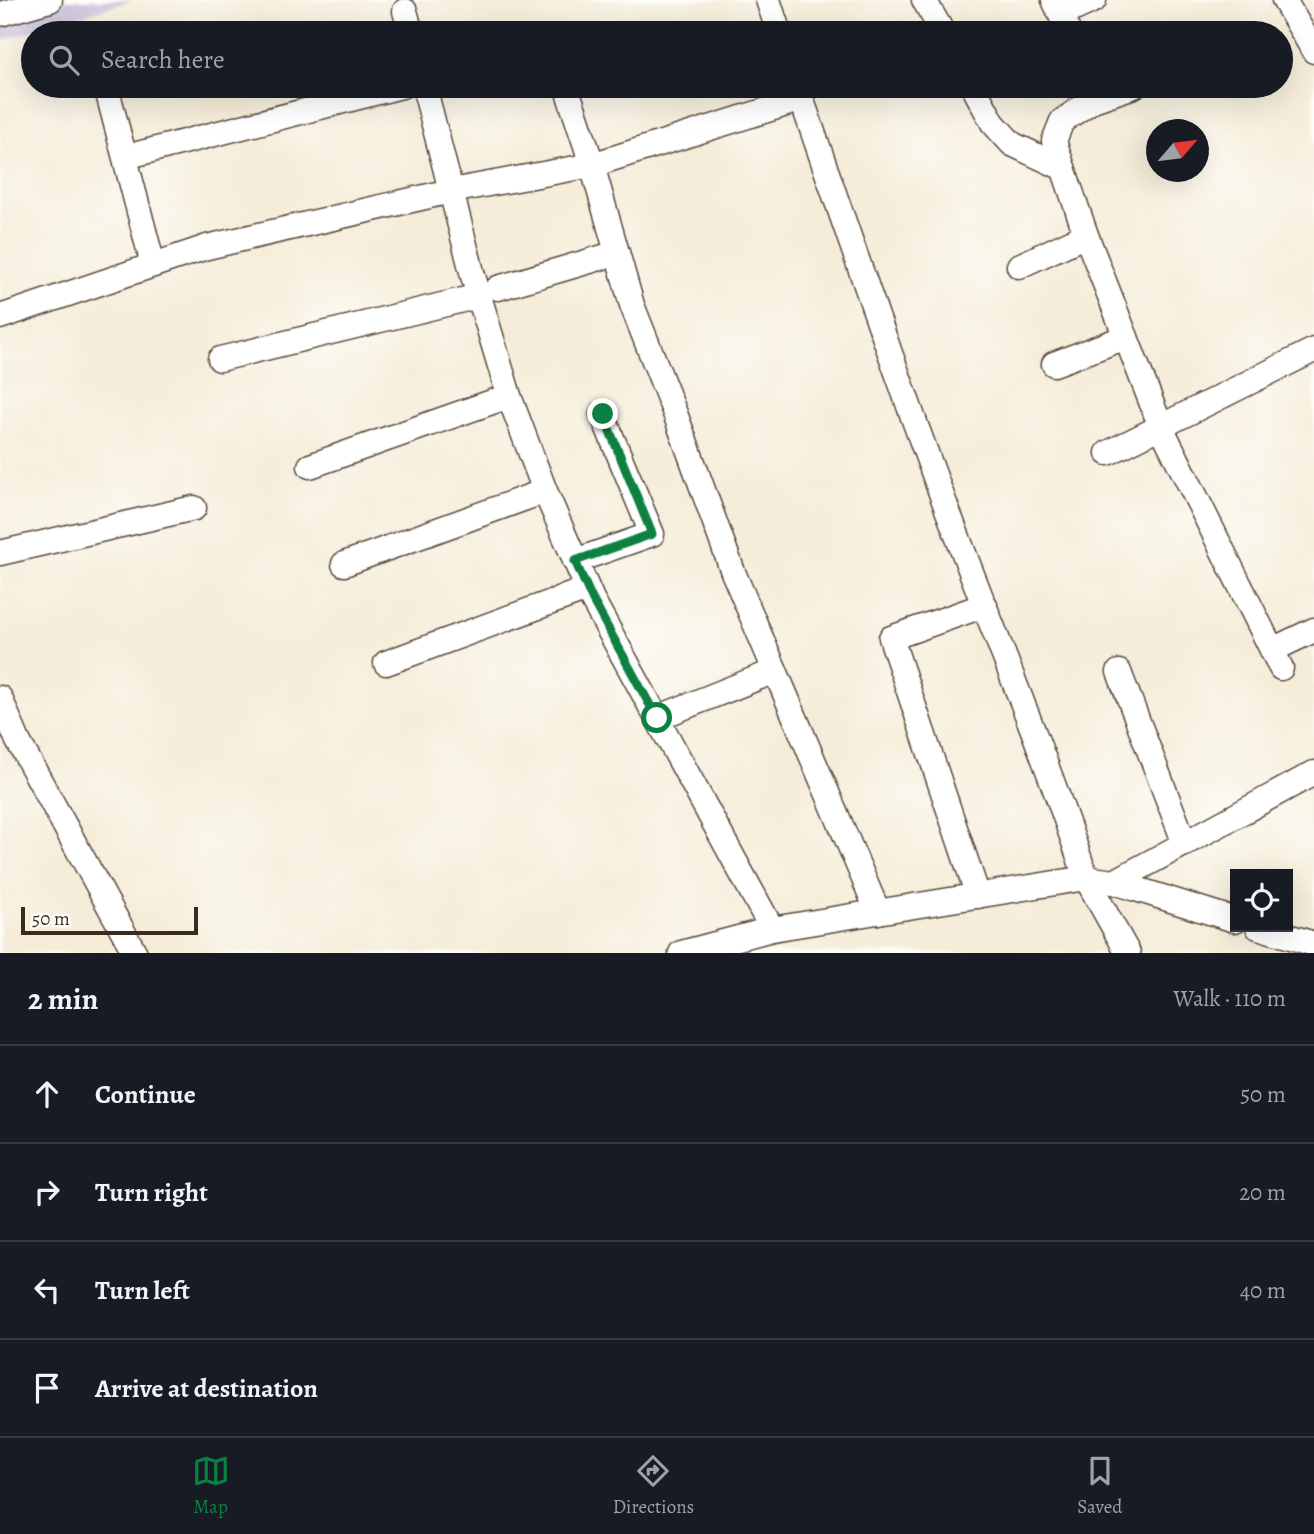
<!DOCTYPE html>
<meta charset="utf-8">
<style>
body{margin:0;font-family:Alegreya,serif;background:#20242c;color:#f1f3f6}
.controls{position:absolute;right:21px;bottom:21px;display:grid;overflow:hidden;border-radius:0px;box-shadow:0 7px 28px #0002}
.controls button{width:63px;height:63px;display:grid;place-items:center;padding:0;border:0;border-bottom:2px solid #363941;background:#171b24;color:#f1f3f6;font:35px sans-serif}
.compass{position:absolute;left:1146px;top:119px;width:63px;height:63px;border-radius:50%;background:#171b24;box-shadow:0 7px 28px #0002;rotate:62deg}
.scale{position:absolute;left:21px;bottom:18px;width:177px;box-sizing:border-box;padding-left:7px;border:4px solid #3b2a1e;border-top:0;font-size:19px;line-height:24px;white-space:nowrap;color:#3b2a1e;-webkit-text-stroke:5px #fdfcf7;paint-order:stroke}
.stop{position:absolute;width:21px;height:21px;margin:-16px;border:5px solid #0b8043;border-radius:50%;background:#fff}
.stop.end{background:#0b8043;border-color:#fff;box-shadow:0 2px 7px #0008}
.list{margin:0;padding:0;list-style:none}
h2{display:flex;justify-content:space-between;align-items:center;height:91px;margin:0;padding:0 28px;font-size:30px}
h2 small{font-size:23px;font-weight:400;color:#9ea1a6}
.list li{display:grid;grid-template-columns:46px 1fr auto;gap:21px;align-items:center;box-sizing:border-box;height:98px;padding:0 28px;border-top:2px solid #363941}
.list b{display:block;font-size:26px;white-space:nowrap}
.list em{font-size:23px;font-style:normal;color:#9ea1a6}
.icon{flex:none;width:38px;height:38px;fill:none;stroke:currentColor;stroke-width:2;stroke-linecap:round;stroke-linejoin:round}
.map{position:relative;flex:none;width:1314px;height:953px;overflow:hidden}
.search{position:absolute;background:#171b24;box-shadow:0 7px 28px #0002;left:21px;right:21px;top:21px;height:77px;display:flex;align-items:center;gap:18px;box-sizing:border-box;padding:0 24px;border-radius:38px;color:#9ea1a6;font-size:26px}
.sheet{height:483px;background:#171b24}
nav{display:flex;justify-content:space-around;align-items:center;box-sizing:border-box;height:98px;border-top:2px solid #363941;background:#171b24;font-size:19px;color:#9ea1a6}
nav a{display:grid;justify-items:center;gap:4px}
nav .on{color:#0b8043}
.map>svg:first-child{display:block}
.industrial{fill:#c7c0d9}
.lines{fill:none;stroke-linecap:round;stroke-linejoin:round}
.minor-casing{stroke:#57473a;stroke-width:27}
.minor{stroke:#fff;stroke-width:24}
.route{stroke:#0b8043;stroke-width:9}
</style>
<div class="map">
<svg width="1314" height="953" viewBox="0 0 1314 953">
<rect width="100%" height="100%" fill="#fdfcf7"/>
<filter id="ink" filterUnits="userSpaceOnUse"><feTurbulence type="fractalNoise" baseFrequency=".0143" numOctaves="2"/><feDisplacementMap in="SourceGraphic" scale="14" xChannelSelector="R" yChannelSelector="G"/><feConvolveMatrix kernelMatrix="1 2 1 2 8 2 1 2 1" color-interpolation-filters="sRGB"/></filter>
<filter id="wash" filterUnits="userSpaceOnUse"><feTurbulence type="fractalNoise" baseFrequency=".00686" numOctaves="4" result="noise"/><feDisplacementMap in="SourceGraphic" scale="28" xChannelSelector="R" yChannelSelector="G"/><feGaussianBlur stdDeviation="1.57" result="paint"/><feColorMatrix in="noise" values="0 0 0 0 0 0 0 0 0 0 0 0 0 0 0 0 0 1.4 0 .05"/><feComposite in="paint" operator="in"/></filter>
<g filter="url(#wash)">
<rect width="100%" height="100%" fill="#f5edd9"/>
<path class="industrial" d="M0,0H132L0,41Z"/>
</g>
<g filter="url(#ink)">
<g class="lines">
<defs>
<g id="minor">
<path d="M768,0L779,33"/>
<path d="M924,0L943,33"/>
<path d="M1054,0L1069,33"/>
<path d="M1284,0L1314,51"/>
<path d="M405,11L411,33"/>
<path d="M0,14L50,0"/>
<path d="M1061,15L1094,0"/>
<path d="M106,86L153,265"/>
<path d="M424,86L473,276L509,396L545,491L592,599L772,929"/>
<path d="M566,86L590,158L632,305L676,416L733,572L878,912"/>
<path d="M797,86C845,224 892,364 944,501C991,627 1044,750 1086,878L1114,882L1235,920"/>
<path d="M973,86L993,123L1012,144L1063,168"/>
<path d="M1134,86L1093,100L1062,121L1054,141L1086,235L1161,427L1281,668"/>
<path d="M137,154L402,86"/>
<path d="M1019,266L1086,235"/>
<path d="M498,288L617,253"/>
<path d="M0,317L207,247L451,191L592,165L802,99"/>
<path d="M220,359L479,296"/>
<path d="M1054,364L1126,337"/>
<path d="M1108,453L1314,350"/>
<path d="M310,466L509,396"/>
<path d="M0,553L194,508"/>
<path d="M575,561L652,534L602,414"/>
<path d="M344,564L545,491"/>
<path d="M1272,650L1314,630"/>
<path d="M386,663L587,589"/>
<path d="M1119,672L1185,844"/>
<path d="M0,698L18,741L135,953"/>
<path d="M657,718L775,671"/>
<path d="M1114,882L1314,773"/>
<path d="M978,896L891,638L985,605"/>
<path d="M1258,927L1314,944"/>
<path d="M681,953L772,929L1086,878L1128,953"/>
</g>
</defs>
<use href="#minor" class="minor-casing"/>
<use href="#minor" class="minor"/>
</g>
</g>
<g class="lines" filter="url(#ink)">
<path class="route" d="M603,414L652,534L575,561L592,599L657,718"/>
</g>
</svg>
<div class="controls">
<button><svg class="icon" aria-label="locate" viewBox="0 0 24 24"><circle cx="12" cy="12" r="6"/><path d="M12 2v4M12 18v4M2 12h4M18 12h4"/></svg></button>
</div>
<svg class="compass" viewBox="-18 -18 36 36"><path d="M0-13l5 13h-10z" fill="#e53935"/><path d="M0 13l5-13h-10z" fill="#9ea1a6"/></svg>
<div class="scale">50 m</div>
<div class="stop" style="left:657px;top:718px"></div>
<div class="stop end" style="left:603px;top:414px"></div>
<div class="search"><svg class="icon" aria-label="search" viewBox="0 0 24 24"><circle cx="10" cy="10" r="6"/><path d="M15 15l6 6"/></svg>Search here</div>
</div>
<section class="sheet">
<h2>2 min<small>Walk · 110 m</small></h2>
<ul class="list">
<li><svg class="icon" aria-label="ahead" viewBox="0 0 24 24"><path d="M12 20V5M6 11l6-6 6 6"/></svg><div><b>Continue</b></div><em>50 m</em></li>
<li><svg class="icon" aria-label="right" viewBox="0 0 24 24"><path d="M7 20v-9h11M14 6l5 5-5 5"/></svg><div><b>Turn right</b></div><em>20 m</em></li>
<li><svg class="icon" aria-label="left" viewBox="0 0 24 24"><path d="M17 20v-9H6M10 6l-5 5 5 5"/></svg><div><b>Turn left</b></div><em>40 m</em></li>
<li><svg class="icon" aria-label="arrive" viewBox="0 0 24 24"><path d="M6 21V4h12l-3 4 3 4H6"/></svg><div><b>Arrive at destination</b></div></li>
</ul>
</section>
<nav>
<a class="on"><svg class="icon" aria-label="map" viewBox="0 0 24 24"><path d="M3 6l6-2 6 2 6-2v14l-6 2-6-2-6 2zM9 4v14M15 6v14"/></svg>Map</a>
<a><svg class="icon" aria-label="directions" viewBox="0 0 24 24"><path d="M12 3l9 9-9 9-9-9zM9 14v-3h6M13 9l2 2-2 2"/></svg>Directions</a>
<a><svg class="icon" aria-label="saved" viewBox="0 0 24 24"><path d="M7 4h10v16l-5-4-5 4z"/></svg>Saved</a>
</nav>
